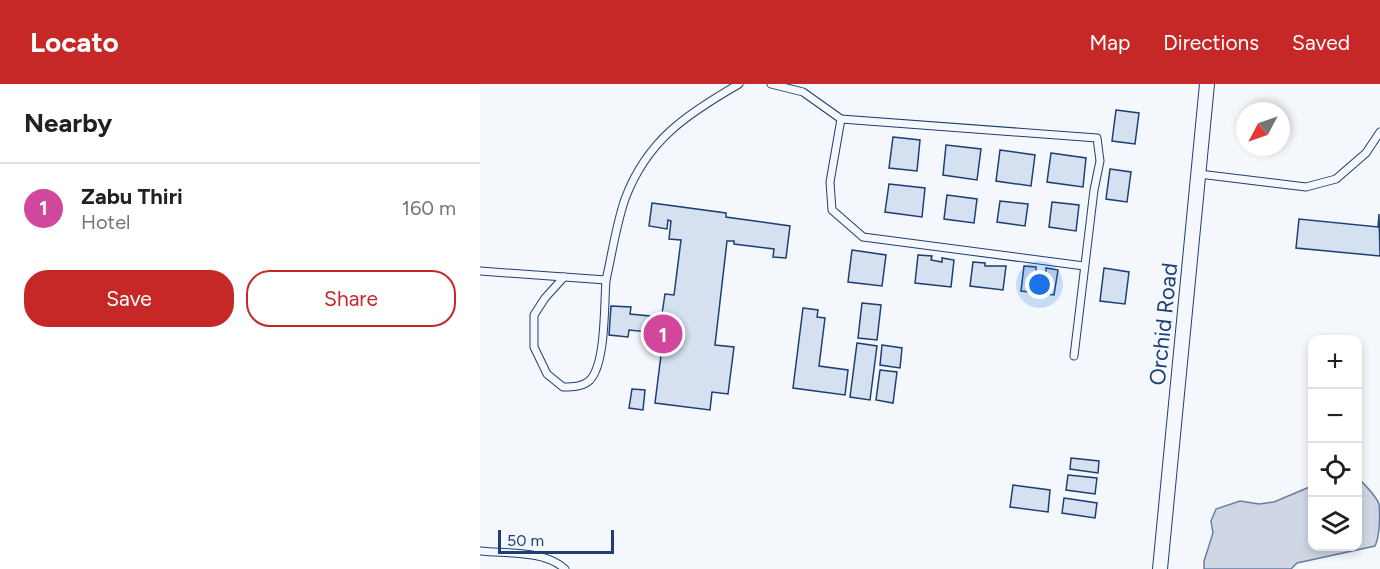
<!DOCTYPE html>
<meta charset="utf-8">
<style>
body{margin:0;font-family:Figtree,sans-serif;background:#f2f2f2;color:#202124}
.controls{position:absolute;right:18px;bottom:18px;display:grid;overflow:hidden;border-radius:12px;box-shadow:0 3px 9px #0003}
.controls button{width:54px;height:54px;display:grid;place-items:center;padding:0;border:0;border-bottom:2px solid #e0e0e0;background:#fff;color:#202124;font:30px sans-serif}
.compass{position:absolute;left:756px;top:18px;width:54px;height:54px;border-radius:50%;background:#fff;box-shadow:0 3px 9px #0003;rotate:229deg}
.scale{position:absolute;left:18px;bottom:15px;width:116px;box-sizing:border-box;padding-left:6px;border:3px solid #1d3f73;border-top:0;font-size:16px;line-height:21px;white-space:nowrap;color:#1d3f73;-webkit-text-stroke:4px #f4f7fb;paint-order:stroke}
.you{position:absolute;left:560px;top:201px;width:21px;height:21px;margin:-15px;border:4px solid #fff;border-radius:50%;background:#1a73e8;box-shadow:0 0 0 9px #1a73e833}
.badge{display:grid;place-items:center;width:39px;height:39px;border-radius:50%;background:#c62828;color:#fff;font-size:20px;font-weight:700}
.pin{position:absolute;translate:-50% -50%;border:3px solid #fff;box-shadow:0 2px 6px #0006}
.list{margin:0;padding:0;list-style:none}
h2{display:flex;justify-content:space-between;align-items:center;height:78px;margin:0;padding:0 24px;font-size:26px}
h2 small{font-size:20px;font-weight:400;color:#757577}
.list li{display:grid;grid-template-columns:39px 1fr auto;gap:18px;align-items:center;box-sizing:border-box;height:90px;padding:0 24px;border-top:2px solid #e0e0e0}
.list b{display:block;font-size:22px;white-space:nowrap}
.list p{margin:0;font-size:20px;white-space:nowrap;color:#757577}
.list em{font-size:20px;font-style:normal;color:#757577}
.actions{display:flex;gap:12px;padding:18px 24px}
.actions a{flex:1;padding:14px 0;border:2px solid #c62828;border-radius:24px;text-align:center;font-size:21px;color:#c62828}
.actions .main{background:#c62828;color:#fff}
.icon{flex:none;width:33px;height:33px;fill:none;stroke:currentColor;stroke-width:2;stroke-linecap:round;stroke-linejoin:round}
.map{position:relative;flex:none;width:900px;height:485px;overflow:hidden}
header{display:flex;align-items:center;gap:36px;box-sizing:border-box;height:84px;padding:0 30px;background:#c62828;color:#fff}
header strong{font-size:28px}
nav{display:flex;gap:33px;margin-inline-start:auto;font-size:21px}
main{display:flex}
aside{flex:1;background:#fff}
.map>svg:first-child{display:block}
.water{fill:#cfd7e4;stroke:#687fa3;stroke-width:1.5}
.building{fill:#d5e0f0;stroke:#1d3f73;stroke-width:1.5}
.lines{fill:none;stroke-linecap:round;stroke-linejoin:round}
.lane-casing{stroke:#1d3f73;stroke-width:9}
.street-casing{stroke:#1d3f73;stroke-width:16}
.lane{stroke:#f4f7fb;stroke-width:7}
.street{stroke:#f4f7fb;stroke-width:14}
.labels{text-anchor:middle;stroke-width:4.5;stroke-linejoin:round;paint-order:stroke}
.street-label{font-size:22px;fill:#1d3f73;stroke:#f4f7fb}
</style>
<header>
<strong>Locato</strong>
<nav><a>Map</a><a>Directions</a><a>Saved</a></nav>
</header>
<main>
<aside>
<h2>Nearby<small></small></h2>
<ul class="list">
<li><span class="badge" style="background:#d1479c">1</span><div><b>Zabu Thiri</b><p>Hotel</p></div><em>160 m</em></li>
</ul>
<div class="actions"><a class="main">Save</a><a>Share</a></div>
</aside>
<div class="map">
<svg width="900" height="485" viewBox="0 0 900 485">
<rect width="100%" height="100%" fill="#f4f7fb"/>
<path class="water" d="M878,394C885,401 895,410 899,420C900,430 900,452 895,462L817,479L811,485H724V477L733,449L731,437L736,425L760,417L779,420L794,418L832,402V462H878Z"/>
<g class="building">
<path d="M636,26L659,29L655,60L632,57Z"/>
<path d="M413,53L440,56L437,87L409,84Z"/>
<path d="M466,61L501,65L497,96L463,91Z"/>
<path d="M520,66L555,71L551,102L516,97Z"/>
<path d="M571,69L606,74L603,103L567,98Z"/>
<path d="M630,85L651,88L647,118L626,115Z"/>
<path d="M409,100L445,104L442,133L405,128Z"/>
<path d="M467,111L497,115L494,139L464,135Z"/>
<path d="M520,117L548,120L545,142L517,138Z"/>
<path d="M572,118L599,121L596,147L569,143Z"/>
<path d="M172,119L246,129V133L310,142L306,174L293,173L294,165L254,160V157H247L235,261L254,263L248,310L232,308L230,326L175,319L181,271L176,270L185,210L194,211L201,156L189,155L191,137L188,136L187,145L169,142Z"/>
<path d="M899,130L900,172L816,164L819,135L898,143Z"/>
<path d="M372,166L406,171L402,202L368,198Z"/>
<path d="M438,171L452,172L451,176L462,178V174L474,176L471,203L435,199Z"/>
<path d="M493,178L505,179V182H526L523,206L490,202Z"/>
<path d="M544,182L556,183V187L566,188V184L578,186L574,211L541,207Z"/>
<path d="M624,184L649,188L645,220L620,217Z"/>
<path d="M382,219L401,221L397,256L378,254Z"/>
<path d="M131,222L151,223L150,230L180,233L179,249L149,246L148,253L129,251Z"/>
<path d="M323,224L338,226L337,233L345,234L339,282L368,286L365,311L313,304Z"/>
<path d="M377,259L397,262L390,316L370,313Z"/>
<path d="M402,261L422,264L420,284L400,281Z"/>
<path d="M400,286L417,288L413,319L396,316Z"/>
<path d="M152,305L165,306L163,326L149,324Z"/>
<path d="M591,374L619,377L618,389L590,385Z"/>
<path d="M588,391L617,394L615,410L586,406Z"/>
<path d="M533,401L570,406L568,428L530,423Z"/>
<path d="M584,414L617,419L615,434L582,429Z"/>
</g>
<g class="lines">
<defs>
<g id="lane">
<path d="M291,0L323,8L361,35L617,54L620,77L614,106L594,272"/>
<path d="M361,35L350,98L352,126L383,153L604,182"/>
<path d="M719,90L826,103L856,95L886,69L900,48"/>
<path d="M0,187L126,196C132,170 136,141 145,115C167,56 207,30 259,0"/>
<path d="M84,193L65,214L54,231V263L67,290L83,303C92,303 103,303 110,296C126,279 124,221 126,196"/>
<path d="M0,467C27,470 64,466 85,485"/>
</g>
<path id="street" d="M680,485L727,0"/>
</defs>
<use href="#lane" class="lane-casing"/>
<use href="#street" class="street-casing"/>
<use href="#lane" class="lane"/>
<use href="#street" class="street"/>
</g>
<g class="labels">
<g class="street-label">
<text transform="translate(683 240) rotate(-84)" y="8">Orchid Road</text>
</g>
</g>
</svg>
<div class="controls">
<button>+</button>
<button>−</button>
<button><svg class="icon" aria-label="locate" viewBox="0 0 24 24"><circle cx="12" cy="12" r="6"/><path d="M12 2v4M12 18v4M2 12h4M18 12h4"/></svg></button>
<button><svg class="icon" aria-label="layers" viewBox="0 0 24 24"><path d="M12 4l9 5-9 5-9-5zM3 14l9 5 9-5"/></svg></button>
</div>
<svg class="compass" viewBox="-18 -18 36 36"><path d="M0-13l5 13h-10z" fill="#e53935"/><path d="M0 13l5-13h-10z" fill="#757577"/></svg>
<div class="scale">50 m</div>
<div class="you"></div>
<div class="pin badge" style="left:183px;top:250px;background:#d1479c">1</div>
</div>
</main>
